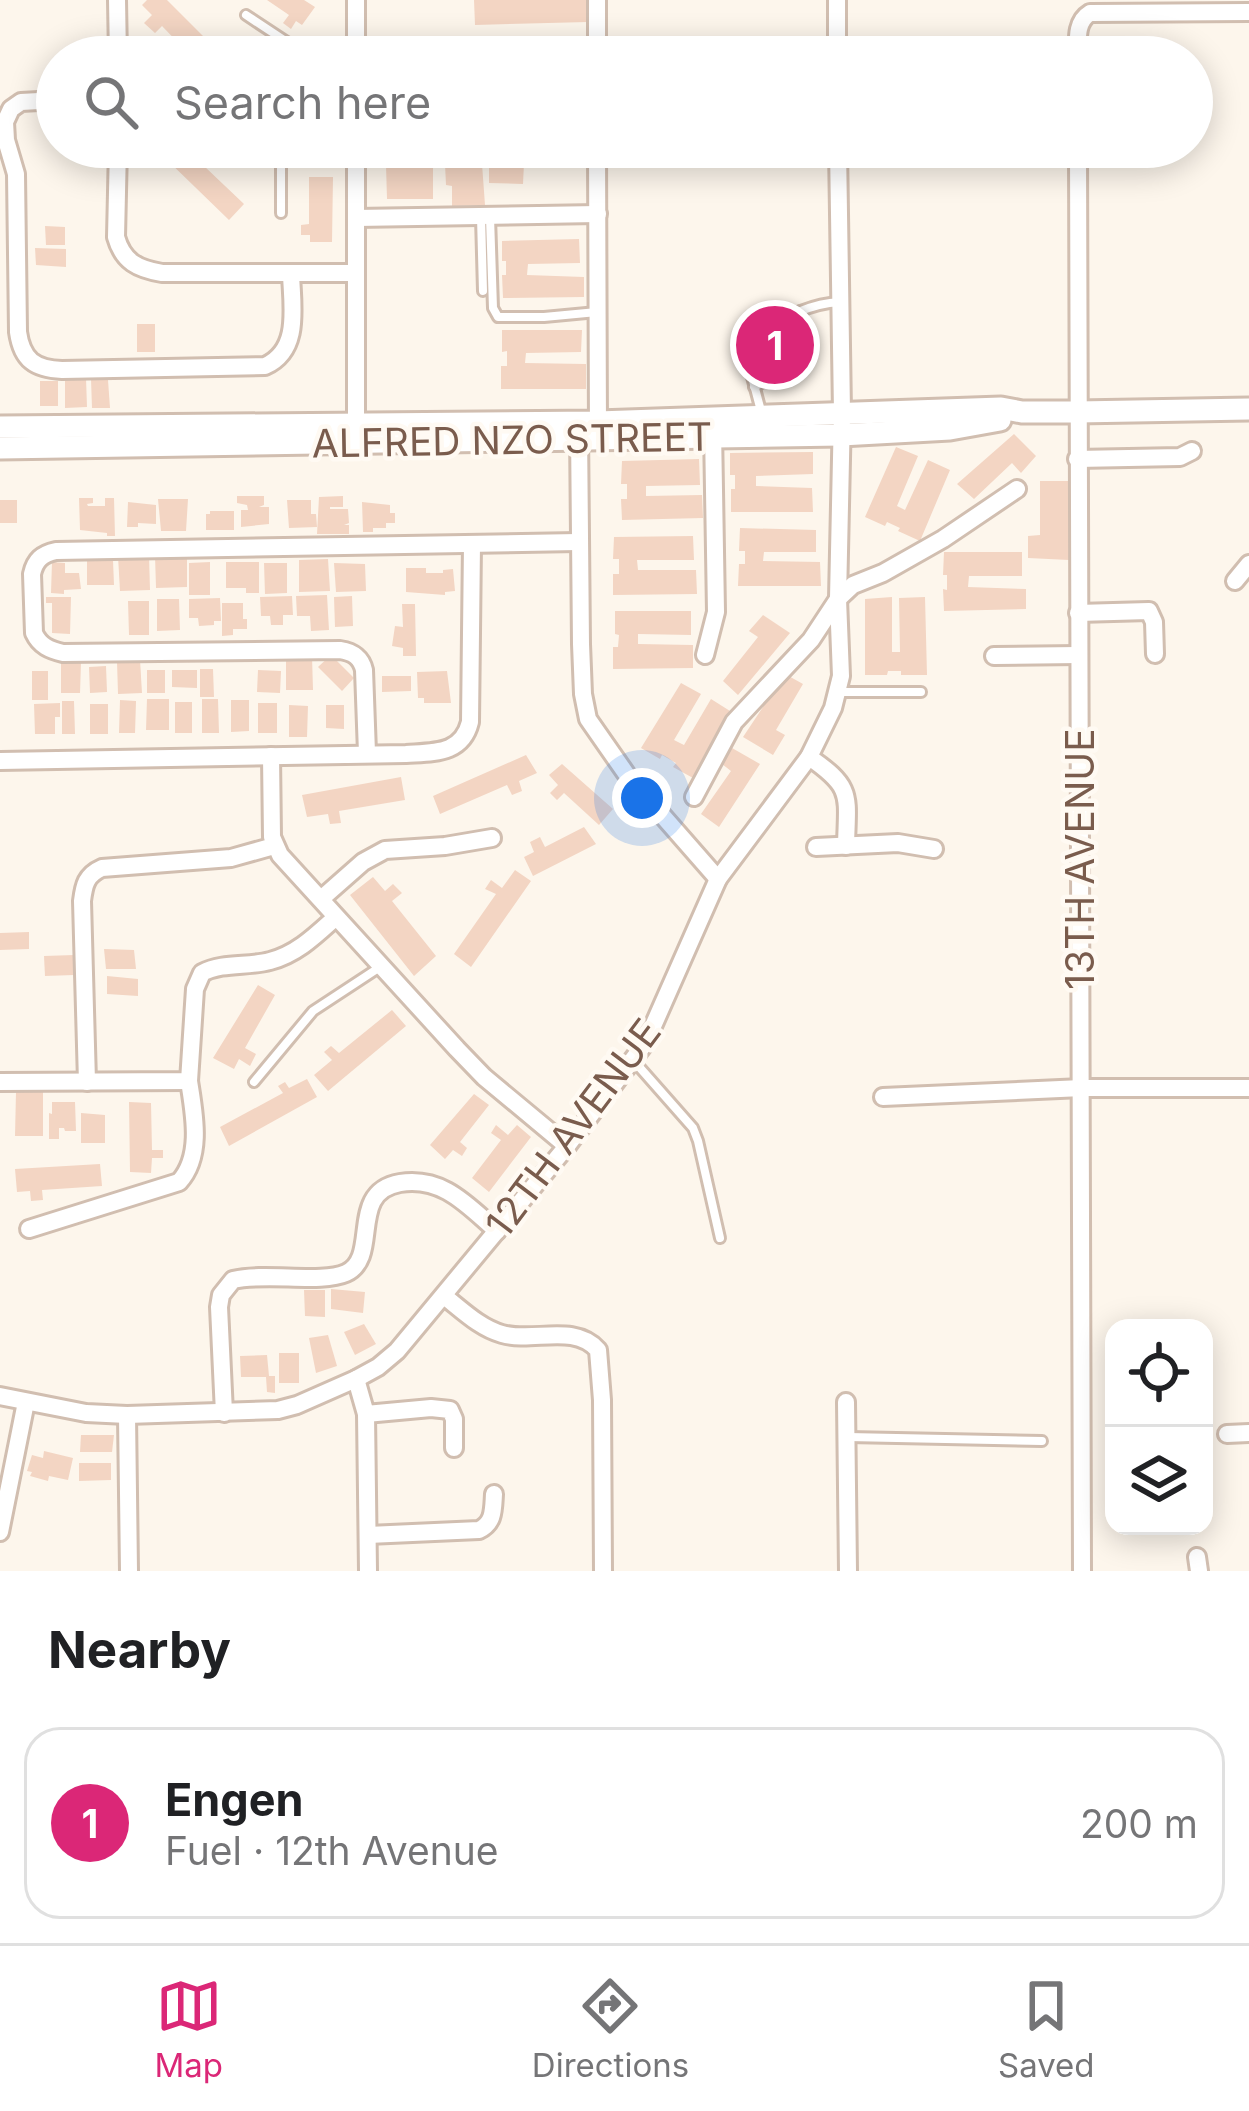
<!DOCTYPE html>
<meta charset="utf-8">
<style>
body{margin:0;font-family:Inter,sans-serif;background:#f2f2f2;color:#202124}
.controls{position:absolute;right:36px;bottom:36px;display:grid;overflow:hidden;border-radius:24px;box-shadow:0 6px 30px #0003}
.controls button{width:108px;height:108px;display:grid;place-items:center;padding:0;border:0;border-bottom:3px solid #e0e0e0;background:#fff;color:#202124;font:60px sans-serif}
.you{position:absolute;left:642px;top:798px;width:42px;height:42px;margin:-30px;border:9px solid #fff;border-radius:50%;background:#1a73e8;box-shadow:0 0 0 18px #1a73e833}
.badge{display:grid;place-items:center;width:78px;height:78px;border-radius:50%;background:#db2777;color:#fff;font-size:39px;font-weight:700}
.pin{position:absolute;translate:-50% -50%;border:6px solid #fff;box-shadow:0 3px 12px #0006}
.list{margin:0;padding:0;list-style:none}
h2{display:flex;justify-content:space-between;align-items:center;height:156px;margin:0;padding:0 48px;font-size:51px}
h2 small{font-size:39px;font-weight:400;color:#757577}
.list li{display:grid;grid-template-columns:78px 1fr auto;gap:36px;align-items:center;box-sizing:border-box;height:192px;margin:0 24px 24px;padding:0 24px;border:3px solid #e0e0e0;border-radius:36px}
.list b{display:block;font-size:45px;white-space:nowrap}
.list p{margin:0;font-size:39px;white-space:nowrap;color:#757577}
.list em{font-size:39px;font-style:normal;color:#757577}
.icon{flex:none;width:66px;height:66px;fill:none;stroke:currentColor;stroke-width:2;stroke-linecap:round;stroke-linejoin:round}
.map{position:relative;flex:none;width:1249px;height:1571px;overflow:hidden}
.search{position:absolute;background:#fff;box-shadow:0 6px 30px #0003;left:36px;right:36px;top:36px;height:132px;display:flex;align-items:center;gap:30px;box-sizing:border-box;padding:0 42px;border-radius:66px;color:#757577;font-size:45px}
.sheet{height:372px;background:#fff}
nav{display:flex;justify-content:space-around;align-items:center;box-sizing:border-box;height:168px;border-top:3px solid #e0e0e0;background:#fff;font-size:33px;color:#757577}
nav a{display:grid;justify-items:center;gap:6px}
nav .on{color:#db2777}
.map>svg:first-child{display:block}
.building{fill:#f3d5c3}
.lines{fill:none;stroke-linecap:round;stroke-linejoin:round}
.service-casing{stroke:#d1beb0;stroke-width:14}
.minor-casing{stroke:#d1beb0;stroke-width:22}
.tertiary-casing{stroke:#d1beb0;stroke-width:27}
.service{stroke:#fff;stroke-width:8}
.minor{stroke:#fff;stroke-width:16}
.tertiary{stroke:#fff;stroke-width:21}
.labels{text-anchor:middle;stroke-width:9;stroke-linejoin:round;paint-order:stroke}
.street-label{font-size:39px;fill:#7a5c4d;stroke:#fffaf3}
</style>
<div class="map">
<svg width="1249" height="1571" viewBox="0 0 1249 1571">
<rect width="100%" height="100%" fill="#fdf6ec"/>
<g class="building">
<path d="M147,0H167L224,57H192L162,26L155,33L144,23L152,15L142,5Z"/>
<path d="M267,0H304L315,7L302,25L296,21L291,29L283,23L289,15Z"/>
<path d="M474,0H586L588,22L475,25Z"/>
<path d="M153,147H184L244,204L229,220L162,155L155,162L150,157L156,150Z"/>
<path d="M489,163H524L523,184L489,183Z"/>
<path d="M445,164H482L485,205L452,206V186L446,185Z"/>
<path d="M386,165H433V199H387Z"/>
<path d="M309,177H333L332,242H310V235H301V225L309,224Z"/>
<path d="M45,226L65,227V245H46Z"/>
<path d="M579,239L580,263L528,264L527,275L584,277V297L503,298L502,275H506V261H502V241Z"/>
<path d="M35,248L66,249V267L36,265Z"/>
<path d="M783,323L797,340L766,366L752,349Z"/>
<rect x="137" y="324" width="18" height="28"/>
<path d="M502,330H582L581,352L526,353L525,363L586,364V389H501V366H507V351L502,352Z"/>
<path d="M65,378H86L87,407L65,408Z"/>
<path d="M91,379L108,380L110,408H92Z"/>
<rect x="40" y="381" width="18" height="25"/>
<path d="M1014,434L1036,456L1021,473L1012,463L974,499L957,484Z"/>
<path d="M896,447L918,456L897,506L905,510L928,460L950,470L920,541L898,531L900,528L887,522L885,526L865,517Z"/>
<path d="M813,452V474L756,476V486L812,488L813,512H731V489H735V475H730V453Z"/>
<path d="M699,459L700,485L646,486V496L702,495L703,518L622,520L621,499H627V484H621L622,461Z"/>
<path d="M1040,481H1069V560L1028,558V536L1040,535Z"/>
<path d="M237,496H264V505L259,507H269V524L241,527V510H248L247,505L237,503Z"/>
<path d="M343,496V507H330V509H348L349,523L344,525H349V534H317L319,497Z"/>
<path d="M79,498H93V503L87,504L88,506H105V498H114L115,536H107V533L80,530Z"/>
<path d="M158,499H188L186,531H161Z"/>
<rect x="0" y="500" width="17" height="23"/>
<path d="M287,500H311V514H316L317,527L289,528Z"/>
<path d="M128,502L156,505V524L138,523V527H127Z"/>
<path d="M362,502L390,505V513H395V523H386V528H373V532H363Z"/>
<path d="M210,511H234V530H206V514H210Z"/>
<path d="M740,528L816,530V552H764L763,561L820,562L821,586H738L739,564H745V551H739Z"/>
<path d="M693,536L694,560H637L638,570H696L697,594L613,595V574H619V559H613L614,537Z"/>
<path d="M944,552H1022V576H969L968,587L1026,589V609L944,611L943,589L947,590V575H943Z"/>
<path d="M187,554V587L156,588L155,555Z"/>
<path d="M149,555L150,590L120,591L118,556Z"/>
<path d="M328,559L330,591L299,592V560Z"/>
<path d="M87,560H113L114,585H87Z"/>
<path d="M52,562L65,563V573H79L81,589L64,590V594L51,593Z"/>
<path d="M210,562V595H189V563Z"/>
<path d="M226,562H259V593H246V588H226Z"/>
<path d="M264,563H287V593L265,594Z"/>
<path d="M334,563L365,564L366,591L336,592Z"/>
<path d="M406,568H426V573H443V570L453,569L455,591L445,592V595L406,592Z"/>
<path d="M327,595L329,630L311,631L310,616H297L296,596Z"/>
<path d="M292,596L293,615H283V625H271L270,616H261L260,597Z"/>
<path d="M352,596L353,626L335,627L334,597Z"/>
<path d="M46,597H71L70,634L52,633V603H46Z"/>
<path d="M892,597V652H900L899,598L925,597L927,675H901V671H888L887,675H865V599Z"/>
<path d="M220,598L221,621H214V625L199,626L198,618H189V599Z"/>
<path d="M157,599H179L180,630L157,631Z"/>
<path d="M128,601H149V635H129Z"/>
<path d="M222,603H243V619H247V629H233V635L222,636Z"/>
<path d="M402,604H415L416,656H403V648L392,646L395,626L403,627Z"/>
<path d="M615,611H691V635L638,634V644L693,645V668L613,669V647H618L619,635L615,634Z"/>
<path d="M763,615L790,633L738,695L723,681L758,637L749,631Z"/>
<path d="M331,655L354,678L342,691L318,667Z"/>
<path d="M312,656L313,690H286V657Z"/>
<path d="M140,660L142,693L118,694L117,661Z"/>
<path d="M61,662H81L80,693H61Z"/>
<path d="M106,666L107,692L90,693L89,667Z"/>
<path d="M200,669H213L214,697H200Z"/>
<rect x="147" y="670" width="18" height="23"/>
<path d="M172,670H197V688L172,687Z"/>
<path d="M258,670L281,671L280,693L257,692Z"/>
<rect x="32" y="671" width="16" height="29"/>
<path d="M447,671L451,703H424V698H418L417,672Z"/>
<path d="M785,674L803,684L776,730L785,735L773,755L743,737Z"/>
<path d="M382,676H411V691L382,692Z"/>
<path d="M681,683L701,694L674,740L684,745L711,699L730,711L693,778L673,767L676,763L662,755L660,759L641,748Z"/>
<path d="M147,699H169V730H146Z"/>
<path d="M202,699H218L219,733H202Z"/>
<path d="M120,700L136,701L135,733H119Z"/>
<path d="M231,700H249V731L231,732Z"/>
<path d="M62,701H74L75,734H62Z"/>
<rect x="175" y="702" width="17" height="31"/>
<path d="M60,703V717H55V734H35L34,704Z"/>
<rect x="258" y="703" width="19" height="30"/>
<rect x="90" y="704" width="18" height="30"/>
<path d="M289,705L308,706L307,737H289Z"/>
<path d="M326,705H344V729L326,728Z"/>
<path d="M732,748L760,764L719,827L701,814L731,771L722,764Z"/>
<path d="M526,755L537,773L519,781L522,791L512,795L507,785L440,814L433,796Z"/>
<path d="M562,764L613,809L599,825L564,793L557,800L550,793L558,785L549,775Z"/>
<path d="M401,777L405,800L339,811L341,823L330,824L328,814L307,817L302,795Z"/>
<path d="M584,827L596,844L533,876L524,857L534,852L530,842L540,837L545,847Z"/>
<path d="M515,870L531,881L471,967L454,954L496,894L485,889L491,880L502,888Z"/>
<path d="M373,877L385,891L393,884L402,893L392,901L436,956L414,976L350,895Z"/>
<path d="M29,932V949L0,950V933Z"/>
<path d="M104,949L134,950L136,969H106Z"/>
<path d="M74,955V975L45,976L44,956Z"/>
<path d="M107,976L138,979V996L107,994Z"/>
<path d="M258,985L275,995L245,1048L256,1054L250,1066L239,1059L234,1069L213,1058Z"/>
<path d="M392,1010L406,1026L328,1091L314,1075L332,1060L324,1052L331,1046L339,1053Z"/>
<path d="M307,1079L317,1097L229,1146L220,1127L283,1093L278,1086L285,1082L289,1088Z"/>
<path d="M16,1092H43V1136H15Z"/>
<path d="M474,1094L489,1105L460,1142L467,1148L462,1156L453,1150L445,1159L430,1145Z"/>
<path d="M52,1102H75L76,1131H65L64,1128H59V1139H49V1113L52,1114Z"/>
<path d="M129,1102L151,1103L152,1150H163V1158H152L151,1173L130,1172Z"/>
<path d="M81,1113L105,1115V1143H81Z"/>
<path d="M496,1125L508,1135L517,1125L531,1137L489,1192L472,1178L501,1140L491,1133Z"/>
<path d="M100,1164L102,1186L42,1190L43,1200L31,1201L30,1191L17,1192L15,1169Z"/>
<path d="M331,1289L365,1292L363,1313L331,1309Z"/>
<path d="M304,1290H325V1317L305,1316Z"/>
<path d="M364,1324L376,1344L355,1355L344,1332Z"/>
<path d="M328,1335L337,1366L316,1373L309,1338Z"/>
<rect x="279" y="1353" width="20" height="30"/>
<path d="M267,1355L269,1376H275V1393L267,1392L266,1377H241L240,1356Z"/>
<path d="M81,1435H114L112,1452H80Z"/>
<path d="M44,1451L73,1458L68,1480L49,1476L48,1481L30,1476L32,1472L27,1471L32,1455L43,1458Z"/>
<path d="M79,1463H111V1480L79,1481Z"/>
</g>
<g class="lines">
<defs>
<g id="service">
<path d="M246,15L293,46L355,49"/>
<path d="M281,147V158H355"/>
<path d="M281,213V158"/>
<path d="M481,217L483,291"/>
<path d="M490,217L493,308L498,317H544L597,312"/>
<path d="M754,387C790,368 802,352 800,311"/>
<path d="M761,411L748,362L749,347C775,321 804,304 840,302"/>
<path d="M839,692H921"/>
<path d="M634,1061L693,1128L698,1141L720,1238"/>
<path d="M254,1082L313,1011L380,967"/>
<path d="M848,1437L1042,1441"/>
</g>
<g id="minor">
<path d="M117,0L118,57"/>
<path d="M356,0V57"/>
<path d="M597,0V57"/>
<path d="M837,0V57"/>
<path d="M1078,57C1078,41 1075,22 1090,13L1249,12"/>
<path d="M57,100L21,102L11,109L5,122L6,140L16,174L18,332C22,360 35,369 62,370L265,366C301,350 292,306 291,274"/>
<path d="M118,147L116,237C123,262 138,269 162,273H356"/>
<path d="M356,147V434"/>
<path d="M597,147L598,434"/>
<path d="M1078,147L1082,1571"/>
<path d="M356,218L598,214"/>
<path d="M579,429L581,644L583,694L588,719L627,775L718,879"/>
<path d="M1077,459L1180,457L1192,451"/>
<path d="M1235,581L1249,564"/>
<path d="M1078,613L1149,611L1154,622L1155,654"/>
<path d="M705,655L716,612L713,429"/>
<path d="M994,656L1079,655"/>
<path d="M367,753L364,670C361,657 353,652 340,650L63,653C50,650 40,646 34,633L32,574C35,560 42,554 56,551L578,542"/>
<path d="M271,756L272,837L280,855L457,1049L484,1077L567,1146"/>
<path d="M809,757C854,788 847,795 846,846"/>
<path d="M0,761L406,754C435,752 462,754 470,722L472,544"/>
<path d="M694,797L734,722L811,640L838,599L853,585L883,573L943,539L1017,489"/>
<path d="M816,847L898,843L934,849"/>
<path d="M321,899L363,862L385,850L445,846L492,838"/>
<path d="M0,1082L189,1081L195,989L202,973C223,962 248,967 270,961C297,954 316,935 336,917"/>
<path d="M87,1082L82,901C84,885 86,875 102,868L231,858L274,846"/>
<path d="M883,1097L1082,1088H1249"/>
<path d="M29,1229L179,1182C203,1156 194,1113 189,1081"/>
<path d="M444,1296C462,1310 480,1328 502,1334C533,1343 574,1323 598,1350L602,1400L603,1571"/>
<path d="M356,1379L366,1414L368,1571"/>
<path d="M0,1396L86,1413L127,1415L278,1410L297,1405L356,1379L378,1367L397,1351L567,1146L646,1042L718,879L809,757L833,708L841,676L838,599L842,412L838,147"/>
<path d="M846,1402L848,1571"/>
<path d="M224,1413L219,1307L221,1295L233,1280C266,1272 321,1284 346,1273C381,1257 347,1192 400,1183C443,1176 468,1206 497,1231"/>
<path d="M366,1414L431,1408L450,1410L454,1419V1448"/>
<path d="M127,1415L129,1571"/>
<path d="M1227,1434L1249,1433"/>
<path d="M0,1532L26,1402"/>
<path d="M368,1535L479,1530C494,1523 493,1510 494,1494"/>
<path d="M1197,1557L1199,1571"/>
</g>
<g id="tertiary">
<path d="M0,427L598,422L1001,408L1022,412H1077L1249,409"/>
<path d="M0,448L841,435L950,429L1000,420"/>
</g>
</defs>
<use href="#service" class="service-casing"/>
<use href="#minor" class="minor-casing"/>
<use href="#tertiary" class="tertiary-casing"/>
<use href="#service" class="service"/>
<use href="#minor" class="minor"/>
<use href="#tertiary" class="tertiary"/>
</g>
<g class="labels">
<g class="street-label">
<text transform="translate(512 440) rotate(-1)" y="14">ALFRED NZO STREET</text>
<text transform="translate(1080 859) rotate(-90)" y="14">13TH AVENUE</text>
<text transform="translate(573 1128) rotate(-53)" y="14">12TH AVENUE</text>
</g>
</g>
</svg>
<div class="controls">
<button><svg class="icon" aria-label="locate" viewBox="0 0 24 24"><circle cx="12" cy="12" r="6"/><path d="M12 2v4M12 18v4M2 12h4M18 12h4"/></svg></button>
<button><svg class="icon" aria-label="layers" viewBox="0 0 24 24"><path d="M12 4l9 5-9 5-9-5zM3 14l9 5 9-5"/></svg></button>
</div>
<div class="you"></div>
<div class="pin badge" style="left:775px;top:345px">1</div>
<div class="search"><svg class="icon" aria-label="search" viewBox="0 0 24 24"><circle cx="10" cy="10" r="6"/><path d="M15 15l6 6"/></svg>Search here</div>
</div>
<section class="sheet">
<h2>Nearby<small></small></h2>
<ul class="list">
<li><span class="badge">1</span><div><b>Engen</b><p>Fuel · 12th Avenue</p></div><em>200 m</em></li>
</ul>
</section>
<nav>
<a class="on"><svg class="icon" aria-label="map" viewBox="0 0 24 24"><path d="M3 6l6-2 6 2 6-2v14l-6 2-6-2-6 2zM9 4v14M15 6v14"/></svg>Map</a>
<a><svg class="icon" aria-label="directions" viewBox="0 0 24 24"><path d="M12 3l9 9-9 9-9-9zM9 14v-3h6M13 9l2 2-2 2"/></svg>Directions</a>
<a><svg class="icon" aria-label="saved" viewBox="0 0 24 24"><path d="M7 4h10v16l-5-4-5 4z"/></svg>Saved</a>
</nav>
